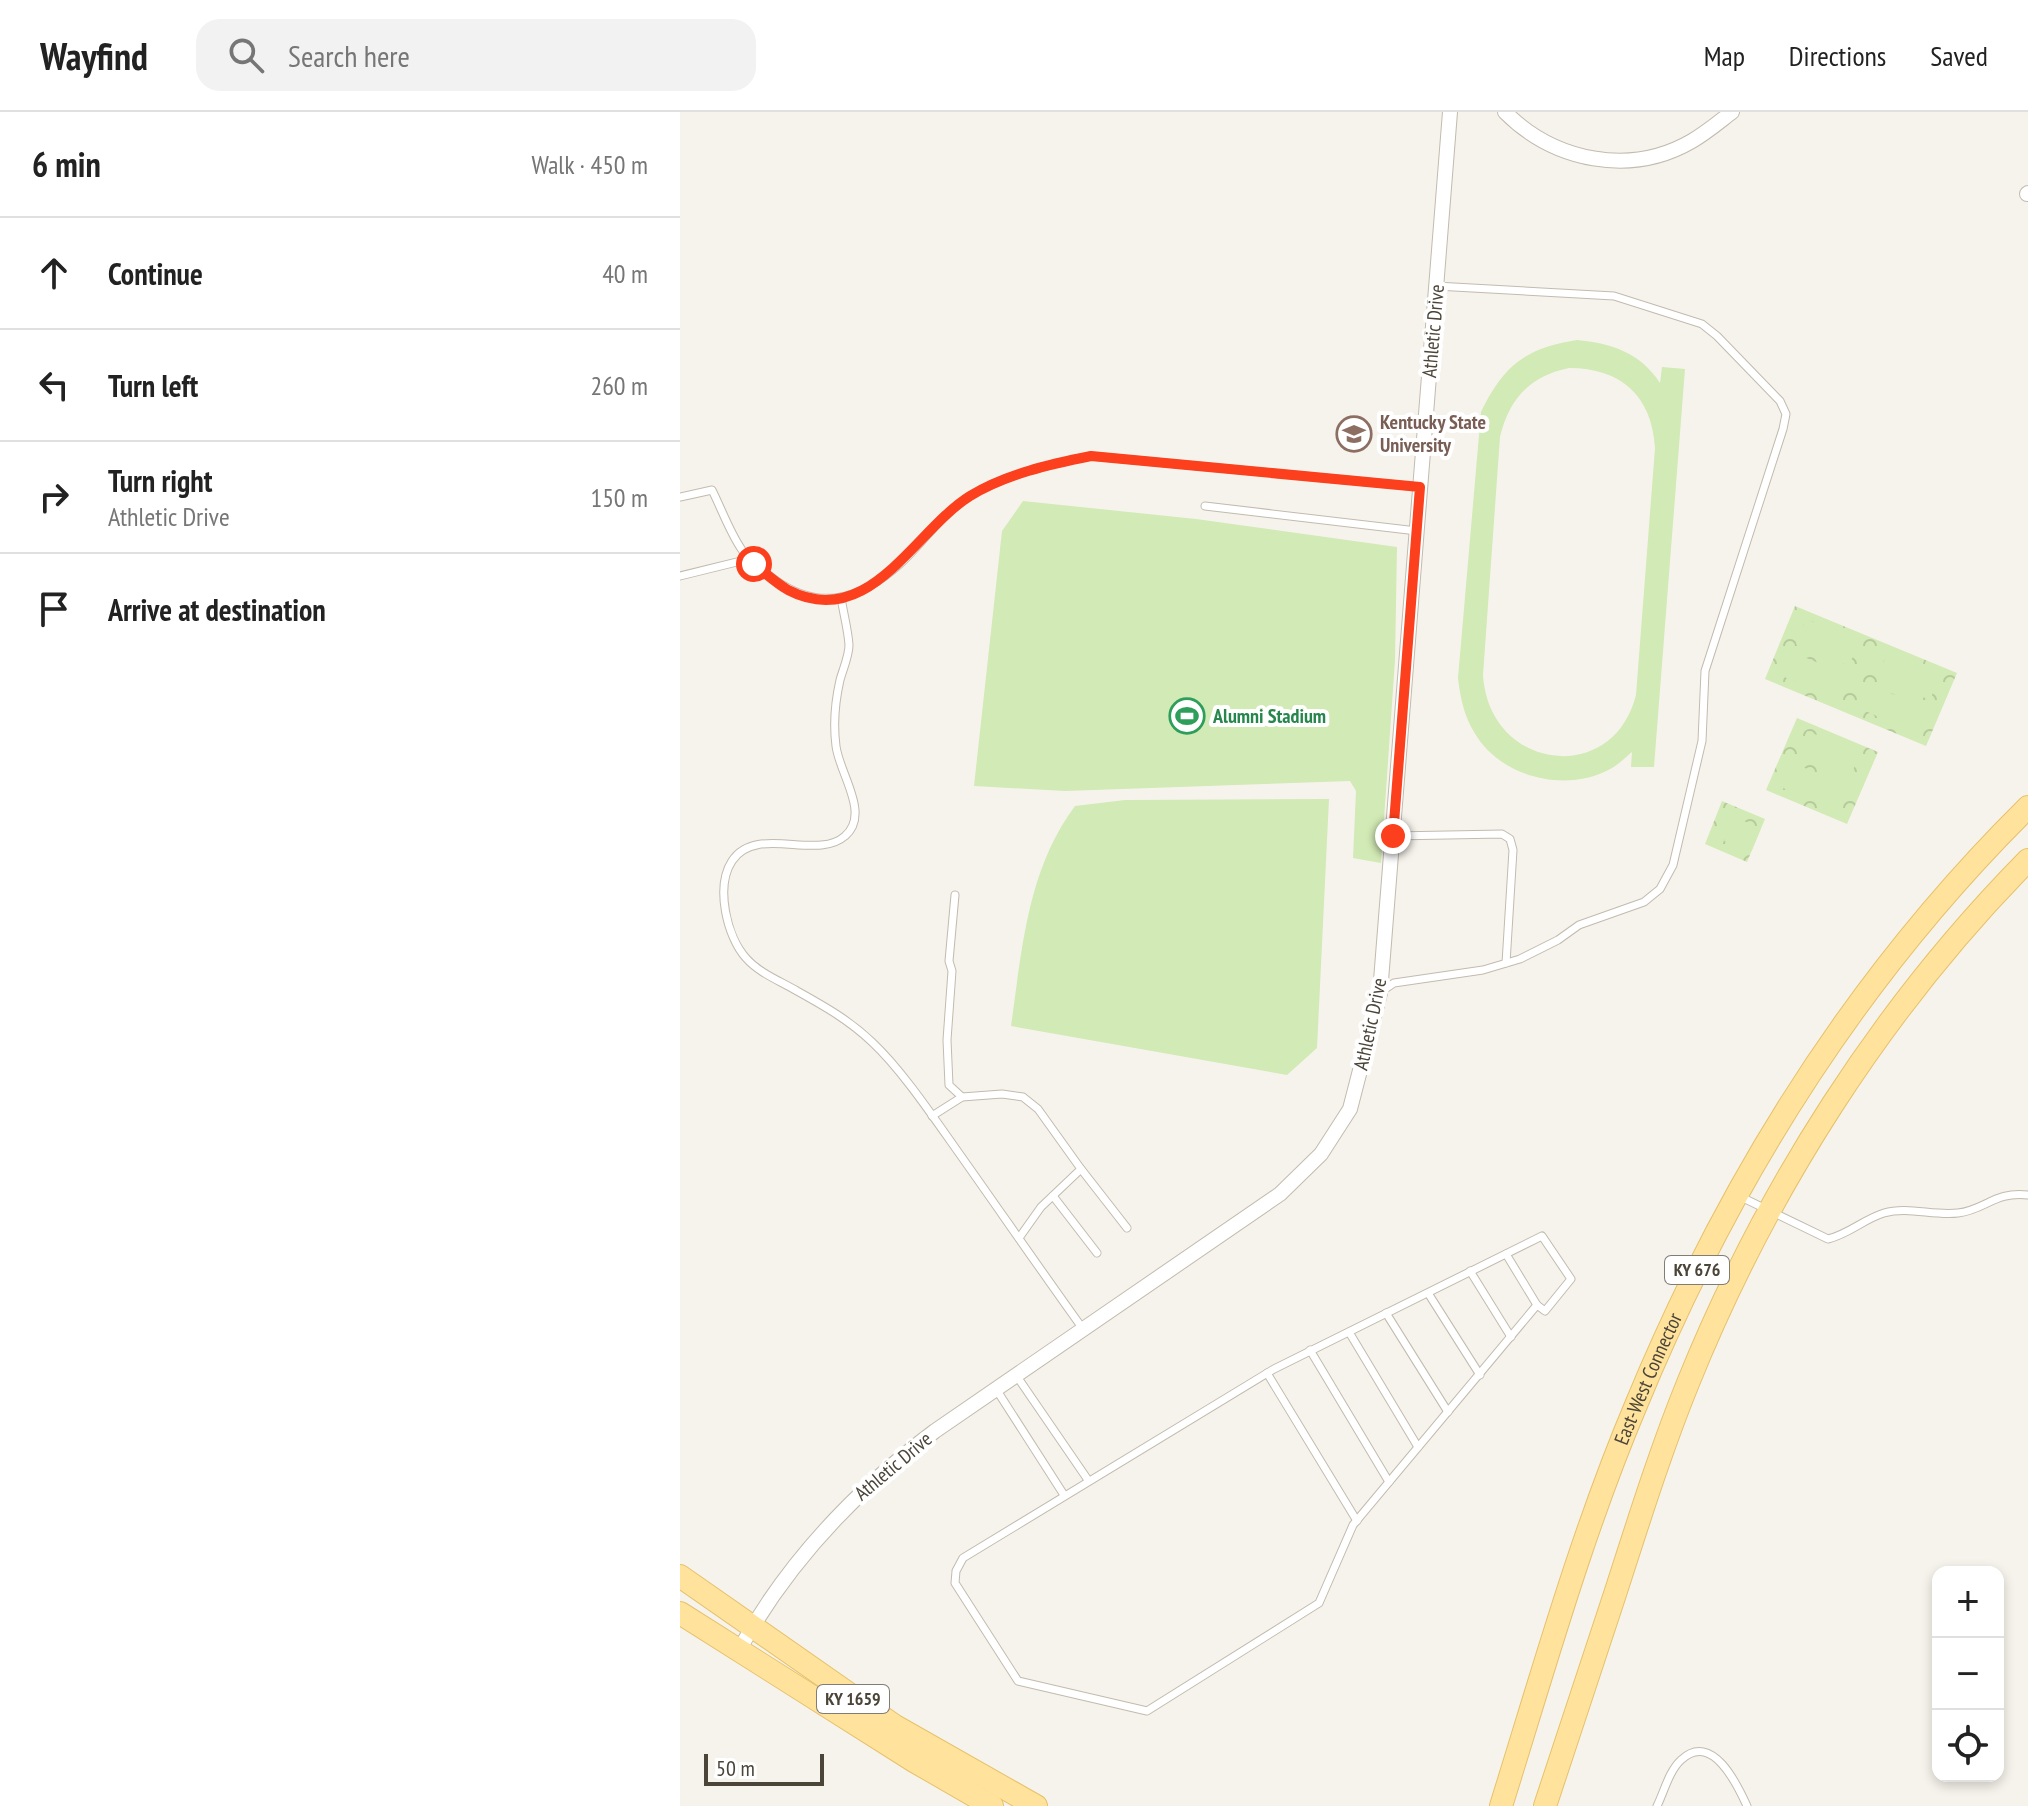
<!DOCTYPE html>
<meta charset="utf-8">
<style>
body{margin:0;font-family:"PT Sans Narrow",sans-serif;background:#f2f2f2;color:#222}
.controls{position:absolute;right:24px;bottom:24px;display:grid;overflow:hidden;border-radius:16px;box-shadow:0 4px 12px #0003}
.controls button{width:72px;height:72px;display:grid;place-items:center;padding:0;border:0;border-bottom:2px solid #e0e0e0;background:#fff;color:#222;font:40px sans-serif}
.scale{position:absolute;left:24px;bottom:20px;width:120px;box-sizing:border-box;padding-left:8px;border:4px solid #4b4439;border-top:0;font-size:22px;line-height:28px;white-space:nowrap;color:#4b4439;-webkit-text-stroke:6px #fff;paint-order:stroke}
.stop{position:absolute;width:24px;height:24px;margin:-18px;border:6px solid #fc3f1d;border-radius:50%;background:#fff}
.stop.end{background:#fc3f1d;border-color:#fff;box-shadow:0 2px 8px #0008}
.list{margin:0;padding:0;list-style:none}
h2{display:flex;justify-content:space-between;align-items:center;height:104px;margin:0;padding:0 32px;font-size:34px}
h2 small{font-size:26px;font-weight:400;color:#767676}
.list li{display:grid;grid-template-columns:52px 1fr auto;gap:24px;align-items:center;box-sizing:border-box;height:112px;padding:0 32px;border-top:2px solid #e0e0e0}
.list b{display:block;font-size:30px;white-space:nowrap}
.list p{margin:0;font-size:26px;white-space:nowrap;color:#767676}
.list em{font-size:26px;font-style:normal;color:#767676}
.icon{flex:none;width:44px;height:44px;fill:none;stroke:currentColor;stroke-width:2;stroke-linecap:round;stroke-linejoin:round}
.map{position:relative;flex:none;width:1348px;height:1694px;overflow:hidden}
header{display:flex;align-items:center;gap:48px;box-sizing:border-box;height:112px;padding:0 40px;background:#fff;border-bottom:2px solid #e0e0e0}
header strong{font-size:38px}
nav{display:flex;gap:44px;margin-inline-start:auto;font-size:28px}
.search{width:560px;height:72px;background:#f2f2f2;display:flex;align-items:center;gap:20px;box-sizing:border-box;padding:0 28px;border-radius:24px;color:#767676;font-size:30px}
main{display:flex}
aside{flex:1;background:#fff}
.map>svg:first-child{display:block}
.park{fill:url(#park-crowns)}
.pitch{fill:#d2eab5;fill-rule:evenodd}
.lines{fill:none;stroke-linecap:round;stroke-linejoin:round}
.lane-casing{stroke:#c2bbae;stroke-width:9}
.street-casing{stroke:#c2bbae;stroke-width:16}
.primary-casing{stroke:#e6c16a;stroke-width:24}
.lane{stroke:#fff;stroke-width:7}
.street{stroke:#fff;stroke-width:14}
.primary{stroke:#ffe39c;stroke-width:22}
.route{stroke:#fc3f1d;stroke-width:10}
.labels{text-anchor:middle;stroke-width:8;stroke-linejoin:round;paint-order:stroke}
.shield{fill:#fff;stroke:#817c74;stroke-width:2}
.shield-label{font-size:18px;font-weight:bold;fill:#4b4439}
.street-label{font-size:20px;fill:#4b4439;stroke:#fff}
.education-label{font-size:20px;font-weight:bold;fill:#785e54;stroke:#fff;text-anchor:start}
.leisure-label{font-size:20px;font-weight:bold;fill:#27864d;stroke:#fff;text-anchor:start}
</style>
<header>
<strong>Wayfind</strong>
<div class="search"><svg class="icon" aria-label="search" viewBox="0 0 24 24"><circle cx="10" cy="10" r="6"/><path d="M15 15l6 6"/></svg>Search here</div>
<nav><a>Map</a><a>Directions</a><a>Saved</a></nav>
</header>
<main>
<aside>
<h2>6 min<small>Walk · 450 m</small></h2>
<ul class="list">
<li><svg class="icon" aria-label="ahead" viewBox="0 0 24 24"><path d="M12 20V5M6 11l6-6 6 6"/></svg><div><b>Continue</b></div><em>40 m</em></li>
<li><svg class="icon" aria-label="left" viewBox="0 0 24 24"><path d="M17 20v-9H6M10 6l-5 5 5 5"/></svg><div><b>Turn left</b></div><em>260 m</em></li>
<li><svg class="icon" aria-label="right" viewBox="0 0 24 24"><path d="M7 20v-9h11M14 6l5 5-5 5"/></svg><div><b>Turn right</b><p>Athletic Drive</p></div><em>150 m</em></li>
<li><svg class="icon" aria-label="arrive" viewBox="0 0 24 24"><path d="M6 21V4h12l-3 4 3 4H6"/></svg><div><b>Arrive at destination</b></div></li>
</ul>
</aside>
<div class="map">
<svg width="1348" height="1694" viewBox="0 0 1348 1694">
<defs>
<pattern id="park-crowns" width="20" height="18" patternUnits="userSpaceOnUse" patternTransform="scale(2)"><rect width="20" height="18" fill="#d2eab5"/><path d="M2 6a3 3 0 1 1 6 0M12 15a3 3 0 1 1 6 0" fill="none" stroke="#b6ca9c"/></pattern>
</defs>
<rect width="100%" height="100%" fill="#f6f3ec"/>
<g class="park">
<path d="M1115,494L1277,561L1246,634L1085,567Z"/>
<path d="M1117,606L1198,640L1167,712L1086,678Z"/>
<path d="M1042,689L1085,707L1067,750L1025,732Z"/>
</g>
<g class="pitch">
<path d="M897,228C931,231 961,241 980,271L982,255L1005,257L974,655H951L952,640C946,645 939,652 932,656C887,682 820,666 794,620C784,604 780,584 778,566L801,300C824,253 846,236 897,228ZM889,256C941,256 972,284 975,336L956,583C933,675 809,659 803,563L820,325C829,287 850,264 889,256Z"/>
<path d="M343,389L516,407L717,435L715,548L701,751L673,746L676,679L670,669L385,679L294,674L322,419Z"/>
<path d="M1126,507L1179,529L1169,554L1116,532Z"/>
<path d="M1112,540L1165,562L1155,587L1102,564Z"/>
<path d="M1207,541L1260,563L1250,588L1197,566Z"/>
<path d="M1193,574L1247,596L1236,621L1183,598Z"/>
<path d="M1127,619L1180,641L1170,666L1117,644Z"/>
<path d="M1113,651L1166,673L1156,698L1103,676Z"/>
<path d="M649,687L637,936L607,963L331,914C342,838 347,758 395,694L445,688Z"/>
<path d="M1054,705L1081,716L1071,740L1044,729Z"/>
</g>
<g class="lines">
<defs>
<g id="lane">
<path d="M0,385L32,378C42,398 50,421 62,438C70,451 82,458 94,467C139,500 180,488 220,452C244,430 261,402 290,384C326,362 371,352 411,344L740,375"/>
<path d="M525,394L737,419"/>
<path d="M0,464L69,447"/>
<path d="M161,485C163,500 168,517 169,533C169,544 163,557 160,568C155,590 153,611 156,634C159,661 191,702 165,724C137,749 76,712 52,749C35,775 47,825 66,846C79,861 100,869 117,879C144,894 169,908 192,930C223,959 256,1009 281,1044C322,1102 362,1160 403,1217"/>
<path d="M713,724L822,722L830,727L833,738L826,851"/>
<path d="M275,783L269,849L272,859L267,928L269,973L282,985"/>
<path d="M702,879L714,871L803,858L840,847L878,828L899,813L964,790L980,777L993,753L1022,629L1025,559L1103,317L1106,302L1100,289L1037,224L1022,212L934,184L756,174"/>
<path d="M252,1004L282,985L322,982L343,985L358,997L401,1057L361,1095L339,1126"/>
<path d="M401,1057L447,1116"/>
<path d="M373,1084L417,1141"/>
<path d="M1059,1084L1148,1127C1169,1122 1184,1107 1204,1101C1228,1094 1253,1104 1278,1101C1305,1098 1315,1079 1348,1083"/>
<path d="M862,1124L891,1167L865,1199L857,1193L673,1413L639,1491L467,1599L338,1569L275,1471L276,1459L283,1446L594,1257Z"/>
<path d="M826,1142L857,1193"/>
<path d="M790,1159L831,1225"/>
<path d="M748,1181L800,1263"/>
<path d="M706,1201L768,1300"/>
<path d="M669,1220L738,1335"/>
<path d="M630,1238L709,1370"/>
<path d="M587,1261L677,1409"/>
<path d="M336,1263L408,1368"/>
<path d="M316,1277L384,1383"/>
<path d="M977,1694C984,1680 989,1659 1001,1648C1032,1619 1057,1672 1067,1694"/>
</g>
<g id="street">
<path d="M825,0C874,49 950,65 1012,29C1026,21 1039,10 1052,0"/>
<path d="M1347,82L1348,81"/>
<path d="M58,1540C106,1452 175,1379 255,1319L600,1082L641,1042L670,997L700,881L770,0"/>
</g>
<g id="primary">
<path d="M0,1464L215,1614L356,1694"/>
<path d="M0,1501L234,1649L312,1694"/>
<path id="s1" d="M821,1694C863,1560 901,1423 956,1293C1048,1070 1176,865 1348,695"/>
<path d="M865,1694C888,1623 912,1553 935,1482C958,1411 980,1340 1008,1271C1086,1078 1202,896 1348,748"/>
</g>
</defs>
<use href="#lane" class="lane-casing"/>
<use href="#street" class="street-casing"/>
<use href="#primary" class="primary-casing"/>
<use href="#lane" class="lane"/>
<use href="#street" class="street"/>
<use href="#primary" class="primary"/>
</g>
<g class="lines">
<path class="route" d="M74,452C85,461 96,471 108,478C189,520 234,419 290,384C326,362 371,352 411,344L740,375L713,724"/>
</g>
<defs>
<symbol id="university-ring" viewBox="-11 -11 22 22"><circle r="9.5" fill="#fff" stroke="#8d6e63" stroke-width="1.5"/><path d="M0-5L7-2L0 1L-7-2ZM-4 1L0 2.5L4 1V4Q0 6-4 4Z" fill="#8d6e63"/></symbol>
<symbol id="stadium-ring" viewBox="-11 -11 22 22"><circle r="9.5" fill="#fff" stroke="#2e9e5b" stroke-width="1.5"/><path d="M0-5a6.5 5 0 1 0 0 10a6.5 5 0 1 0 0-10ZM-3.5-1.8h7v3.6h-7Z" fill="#2e9e5b"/></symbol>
</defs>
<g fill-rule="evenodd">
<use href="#university-ring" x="654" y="302" width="40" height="40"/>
<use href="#stadium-ring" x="487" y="584" width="40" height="40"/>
</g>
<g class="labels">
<g class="shield">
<rect x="985" y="1144" width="64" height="28" rx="6"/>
<rect x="137" y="1573" width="72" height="28" rx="6"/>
</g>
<g class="shield-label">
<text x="1017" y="1164">KY 676</text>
<text x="173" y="1593">KY 1659</text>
</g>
<g class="street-label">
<text transform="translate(753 219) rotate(-85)" y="7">Athletic Drive</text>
<text transform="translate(690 912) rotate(-78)" y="7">Athletic Drive</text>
<text dy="7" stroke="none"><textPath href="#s1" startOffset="452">East-West Connector</textPath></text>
<text transform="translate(213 1354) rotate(-40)" y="7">Athletic Drive</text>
</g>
<g class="education-label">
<text x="700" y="317">Kentucky State<tspan x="700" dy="23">University</tspan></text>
</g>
<g class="leisure-label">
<text x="533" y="611">Alumni Stadium</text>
</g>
</g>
</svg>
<div class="controls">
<button>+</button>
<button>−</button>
<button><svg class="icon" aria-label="locate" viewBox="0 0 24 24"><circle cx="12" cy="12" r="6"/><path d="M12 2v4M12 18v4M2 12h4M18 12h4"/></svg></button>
</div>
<div class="scale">50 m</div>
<div class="stop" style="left:74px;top:452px"></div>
<div class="stop end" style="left:713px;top:724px"></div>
</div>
</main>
